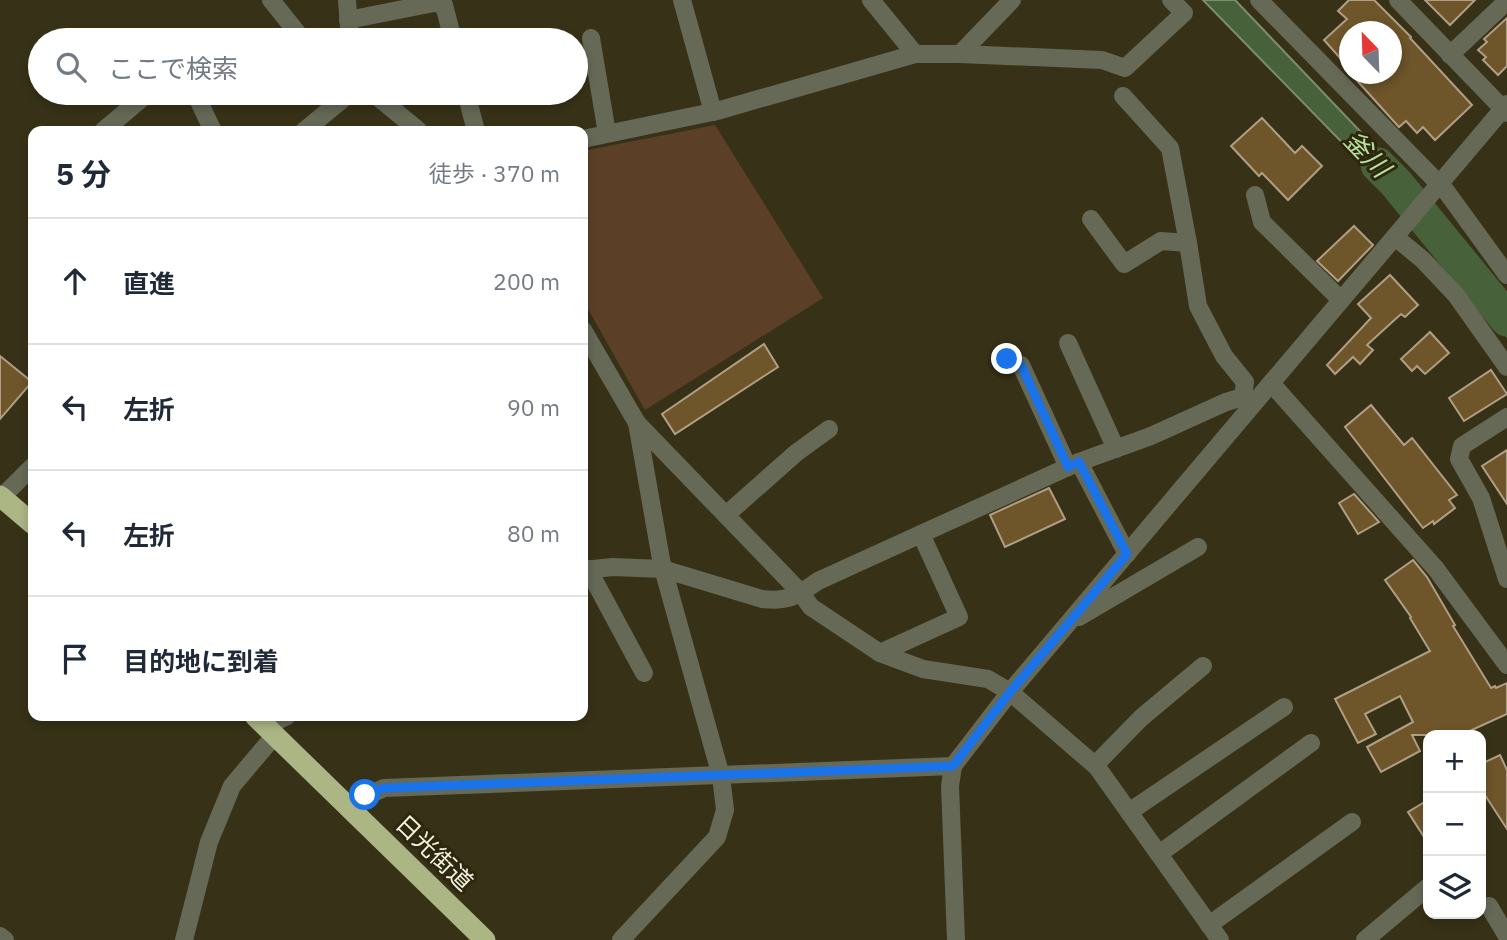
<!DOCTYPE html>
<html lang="ja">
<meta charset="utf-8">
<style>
body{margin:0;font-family:"IBM Plex Sans","Noto Sans JP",sans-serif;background:#f2f2f3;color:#1f2937}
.controls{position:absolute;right:21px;bottom:21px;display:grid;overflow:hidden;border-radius:14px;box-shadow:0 4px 10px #0003}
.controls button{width:63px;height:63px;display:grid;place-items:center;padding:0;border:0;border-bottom:2px solid #e0e1e3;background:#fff;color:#1f2937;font:35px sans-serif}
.compass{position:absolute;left:1339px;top:21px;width:63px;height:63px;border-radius:50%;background:#fff;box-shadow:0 4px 10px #0003;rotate:337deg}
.stop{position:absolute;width:21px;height:21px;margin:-16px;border:5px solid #1a73e8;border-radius:50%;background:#fff}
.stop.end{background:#1a73e8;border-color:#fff;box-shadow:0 2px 7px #0008}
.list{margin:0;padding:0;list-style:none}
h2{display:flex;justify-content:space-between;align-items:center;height:91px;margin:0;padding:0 28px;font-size:30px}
h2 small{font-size:23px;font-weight:400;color:#747a83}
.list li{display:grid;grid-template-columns:46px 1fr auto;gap:21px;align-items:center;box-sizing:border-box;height:126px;padding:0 28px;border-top:2px solid #e0e1e3}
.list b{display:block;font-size:26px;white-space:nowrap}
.list em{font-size:23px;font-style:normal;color:#747a83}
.icon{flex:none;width:38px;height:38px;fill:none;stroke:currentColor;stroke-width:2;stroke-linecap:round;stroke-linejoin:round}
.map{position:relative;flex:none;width:1507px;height:940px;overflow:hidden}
.search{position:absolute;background:#fff;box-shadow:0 4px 10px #0003;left:28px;top:28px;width:560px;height:77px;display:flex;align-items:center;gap:18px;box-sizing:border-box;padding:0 24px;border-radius:38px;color:#747a83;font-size:26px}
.panel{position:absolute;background:#fff;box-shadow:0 4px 10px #0003;left:28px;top:126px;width:560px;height:595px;border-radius:14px}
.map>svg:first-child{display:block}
.green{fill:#5b4027}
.water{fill:#47613a;stroke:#7c8d6d;stroke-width:2}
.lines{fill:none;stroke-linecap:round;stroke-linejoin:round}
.river{stroke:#47613a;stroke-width:35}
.building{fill:#6e552a;stroke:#b09f84;stroke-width:2}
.minor{stroke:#656956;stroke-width:18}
.highway{stroke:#acb584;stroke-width:21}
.route{stroke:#1a73e8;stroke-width:9}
.labels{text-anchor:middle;stroke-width:6;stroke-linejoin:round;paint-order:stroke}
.street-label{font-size:24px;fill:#f6f3e3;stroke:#2d280d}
.water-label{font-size:26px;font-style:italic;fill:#b5e09f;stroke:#2d280d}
</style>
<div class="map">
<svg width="1507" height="940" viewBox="0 0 1507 940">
<rect width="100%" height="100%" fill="#373217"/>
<path class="green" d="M715,125L823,298L645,410L583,300V151Z"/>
<g class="water">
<path d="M1203,0H1235L1418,192L1405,207Z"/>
<path d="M1436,210L1507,297V336L1424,226Z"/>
</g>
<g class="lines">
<path class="river" d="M1378,165L1396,183L1507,319"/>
</g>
<g class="building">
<path d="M1349,0H1374L1411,37L1410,38L1472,105L1435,140L1423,127L1417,133L1406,121L1399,127L1351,74H1391V32H1349V68L1324,40L1347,19L1338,11Z"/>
<path d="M1425,0H1475L1450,25Z"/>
<path d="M1507,18V66L1498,75L1483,60L1486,57L1478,50L1487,42L1484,39Z"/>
<path d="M1262,118L1295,153L1302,146L1322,166L1288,200L1262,173L1259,176L1231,146Z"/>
<path d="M1354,226L1373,245L1338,281L1317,261Z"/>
<path d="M1390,275L1418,305L1405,317L1401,314L1367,345L1373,350L1360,364L1353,357L1335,374L1327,365L1371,318L1358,304Z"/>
<path d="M1430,332L1449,353L1425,374L1417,366L1412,371L1401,359Z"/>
<path d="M764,344L778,367L675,434L662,414Z"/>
<path d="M0,356L32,382L0,419Z"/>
<path d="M1491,370L1507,394L1464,421L1449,398Z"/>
<path d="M1371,405L1404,445L1412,438L1457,495L1449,500L1455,508L1434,524L1433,521L1423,528L1345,427Z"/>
<path d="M1507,450V504L1482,466Z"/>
<path d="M1049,488L1065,519L1005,547L990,515Z"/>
<path d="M1354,494L1379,522L1358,534L1339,503Z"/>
<path d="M1413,560L1427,577L1455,625L1453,626L1491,688L1495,686L1496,688L1507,683V714L1461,735H1412L1420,751L1381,772L1367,747L1413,722L1400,696L1365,714L1376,734L1358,743L1335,699L1430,651L1410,618L1411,617L1385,580Z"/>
<path d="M1500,755L1507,770V829L1481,789V764Z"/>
<path d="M1428,800V843L1408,812Z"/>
</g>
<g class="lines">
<g class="minor">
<path d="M271,0L303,40"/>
<path d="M347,0L350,40"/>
<path d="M682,0L713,112"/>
<path d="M871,0L915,54H960L1012,0"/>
<path d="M1259,0L1446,191L1507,275"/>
<path d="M1398,0L1507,113"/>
<path d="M348,20L434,3L444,5L453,40"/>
<path d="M591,38L607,133"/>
<path d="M960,54L1102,60L1125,68L1184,13L1171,0"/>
<path d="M1450,55L1507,1"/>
<path d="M195,93L213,131"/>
<path d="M373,93L419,131"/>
<path d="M466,93L476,131"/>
<path d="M1123,96L1170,148L1188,243"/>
<path d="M103,131L148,93"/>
<path d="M304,131L350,93"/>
<path d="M583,139L717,111L915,54"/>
<path d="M1255,195L1262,222L1341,300"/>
<path d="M1091,219L1124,264L1161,241L1188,243L1198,306L1224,356L1245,382L1243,397"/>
<path d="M1395,237L1423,260L1456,295L1507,367"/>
<path d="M583,330L637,423L801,593L811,607L880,653L923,669L988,679L1010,692L1097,767L1220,940"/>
<path d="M1068,343L1116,449"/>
<path d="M1007,359L1021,365L1068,467"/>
<path d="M1271,383L1436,569L1507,665"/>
<path d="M1507,417L1462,446L1459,459L1481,498L1507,579"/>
<path d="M1079,462L1127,554"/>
<path d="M2,497L33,466"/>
<path d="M726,515L796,453L829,429"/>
<path d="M588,569L644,673"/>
<path d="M583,570L613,567L663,569L762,599C788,602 797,596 818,581L1079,462L1151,436L1226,402L1243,397L1252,405"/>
<path d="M1079,617L1198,547"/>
<path d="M880,653L959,617L921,534"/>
<path d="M266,726L287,716"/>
<path d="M1095,765L1141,718L1203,666"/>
<path d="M953,766L950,786L956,940"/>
<path d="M347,805L384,788L953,766L1010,692L1507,104"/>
<path d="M1129,812L1284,707"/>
<path d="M1159,854L1311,743"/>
<path d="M1489,906L1507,936"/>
<path d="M1209,925L1352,822"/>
<path d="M0,936L5,940"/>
<path d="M184,940L209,842L232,786L275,735"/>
<path d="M621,940L717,837L725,810L721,776L662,565L637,423"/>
<path d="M1365,940L1428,887"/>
</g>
<g class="highway">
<path d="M0,496L33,524"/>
<path d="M255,716L485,940"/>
</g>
</g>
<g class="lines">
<path class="route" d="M365,795L384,788L953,766L1010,692L1127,554L1079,462L1068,467L1021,365L1007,359"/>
</g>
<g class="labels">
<g class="street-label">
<text transform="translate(434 853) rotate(44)" y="8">日光街道</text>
</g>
<g class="water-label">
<text transform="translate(1367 154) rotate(46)" y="9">釜川</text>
</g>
</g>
</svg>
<div class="controls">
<button>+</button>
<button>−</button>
<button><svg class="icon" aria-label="layers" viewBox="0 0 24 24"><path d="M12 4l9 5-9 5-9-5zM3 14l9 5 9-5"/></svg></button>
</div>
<svg class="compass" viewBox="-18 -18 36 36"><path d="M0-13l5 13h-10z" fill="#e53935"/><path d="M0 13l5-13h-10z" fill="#747a83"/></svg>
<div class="stop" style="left:365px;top:795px"></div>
<div class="stop end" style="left:1007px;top:359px"></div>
<div class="search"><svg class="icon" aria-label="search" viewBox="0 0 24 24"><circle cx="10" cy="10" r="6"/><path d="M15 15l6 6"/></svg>ここで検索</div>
<section class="panel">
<h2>5 分<small>徒歩 · 370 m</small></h2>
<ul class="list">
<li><svg class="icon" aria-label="ahead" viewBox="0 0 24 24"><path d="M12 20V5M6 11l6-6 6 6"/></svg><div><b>直進</b></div><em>200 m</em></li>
<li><svg class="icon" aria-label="left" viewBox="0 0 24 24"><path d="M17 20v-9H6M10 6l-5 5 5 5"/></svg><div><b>左折</b></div><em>90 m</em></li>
<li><svg class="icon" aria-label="left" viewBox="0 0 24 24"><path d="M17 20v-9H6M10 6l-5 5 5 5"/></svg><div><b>左折</b></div><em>80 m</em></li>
<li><svg class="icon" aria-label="arrive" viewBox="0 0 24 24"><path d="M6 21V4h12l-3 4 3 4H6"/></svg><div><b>目的地に到着</b></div></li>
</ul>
</section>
</div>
